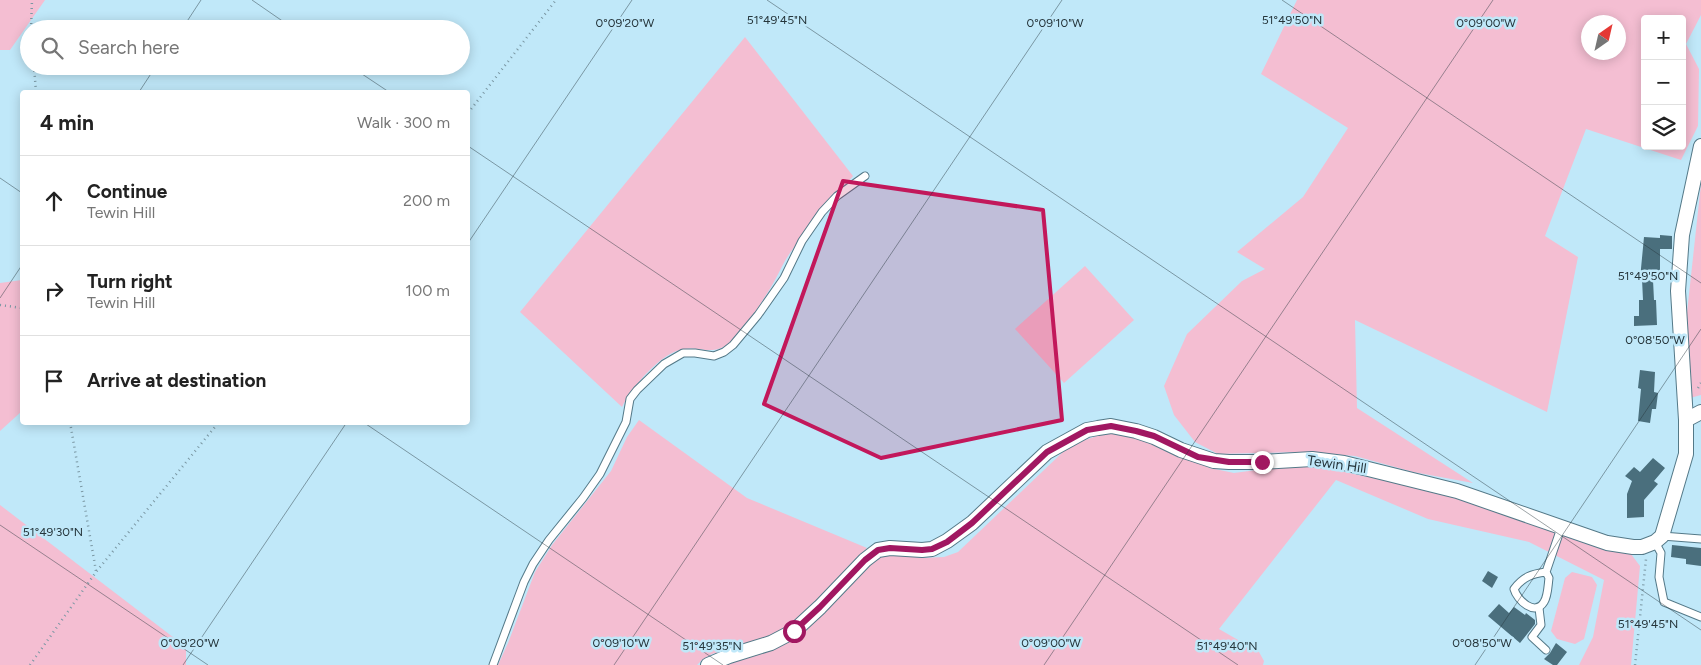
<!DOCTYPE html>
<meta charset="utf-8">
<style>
body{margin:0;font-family:Figtree,sans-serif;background:#f2f2f2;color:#222}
.controls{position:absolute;right:15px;top:15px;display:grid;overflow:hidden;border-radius:5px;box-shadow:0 2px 12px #0003}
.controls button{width:45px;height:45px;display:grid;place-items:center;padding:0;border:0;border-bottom:1px solid #e0e0e0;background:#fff;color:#222;font:25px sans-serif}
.compass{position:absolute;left:1581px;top:15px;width:45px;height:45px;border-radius:50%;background:#fff;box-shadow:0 2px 12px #0003;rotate:34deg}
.stop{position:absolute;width:15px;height:15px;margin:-11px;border:4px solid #a11761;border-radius:50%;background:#fff}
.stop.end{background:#a11761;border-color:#fff;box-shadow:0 1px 5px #0008}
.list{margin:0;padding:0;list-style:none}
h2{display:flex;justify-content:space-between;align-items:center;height:65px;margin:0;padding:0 20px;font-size:21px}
h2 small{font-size:16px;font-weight:400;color:#767676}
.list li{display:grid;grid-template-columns:32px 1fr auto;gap:15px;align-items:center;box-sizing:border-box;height:90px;padding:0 20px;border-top:1px solid #e0e0e0}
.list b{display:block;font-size:19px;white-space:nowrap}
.list p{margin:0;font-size:16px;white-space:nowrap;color:#767676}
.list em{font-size:16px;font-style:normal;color:#767676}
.icon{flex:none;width:28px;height:28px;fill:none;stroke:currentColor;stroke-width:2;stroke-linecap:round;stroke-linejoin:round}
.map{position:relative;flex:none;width:1701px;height:665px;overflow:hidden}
.search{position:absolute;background:#fff;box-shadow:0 2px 12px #0003;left:20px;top:20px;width:450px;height:55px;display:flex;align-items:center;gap:12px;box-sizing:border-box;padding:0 18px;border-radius:28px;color:#767676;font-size:19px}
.panel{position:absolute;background:#fff;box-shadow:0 2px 12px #0003;left:20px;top:90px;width:450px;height:335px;border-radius:5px}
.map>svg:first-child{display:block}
.green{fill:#f4bed2;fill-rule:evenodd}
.building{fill:#4a6f7d}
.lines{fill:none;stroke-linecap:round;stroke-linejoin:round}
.service-casing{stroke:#547988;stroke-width:9}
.minor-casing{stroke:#547988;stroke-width:16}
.path{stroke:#7a97a3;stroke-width:2.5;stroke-dasharray:1 4;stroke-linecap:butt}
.service{stroke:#fff;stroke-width:7}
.minor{stroke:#fff;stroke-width:14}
.route{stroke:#a11761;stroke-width:6}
.marked{fill:#c2185b;fill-opacity:0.2;stroke:#c2185b;stroke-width:4;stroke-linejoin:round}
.ticks{fill:none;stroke:#26363c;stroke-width:1;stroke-opacity:0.45}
.labels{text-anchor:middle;stroke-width:5;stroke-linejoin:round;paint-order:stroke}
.street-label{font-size:14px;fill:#26363c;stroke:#c0e8f9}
.ticks-label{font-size:12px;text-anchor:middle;fill:#26363c;stroke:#c0e8f9;stroke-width:5;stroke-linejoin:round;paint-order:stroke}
</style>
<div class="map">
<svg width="1701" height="665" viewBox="0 0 1701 665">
<rect width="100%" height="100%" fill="#c0e8f9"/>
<g class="green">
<path d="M0,0H45L10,50H0Z"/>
<path d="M1297,0H1701V15L1686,44L1699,69L1698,126L1681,160L1586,129L1545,236L1578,257L1547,412L1355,320L1357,408L1473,483L1413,472L1355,456L1307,452L1218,454L1195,442L1174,415L1164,386L1187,334L1242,281L1265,269L1237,252L1303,197L1348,128L1261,74ZM1645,19H1682V146H1645ZM1588,22H1618V52H1588Z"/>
<path d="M745,37L853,176C832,202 809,226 790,253C784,261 780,271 775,280C767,295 741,335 728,344C712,356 700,346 684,349C661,352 632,387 622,407L520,312Z"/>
<path d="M1701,184V395L1690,398L1685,331Z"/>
<path d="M1085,266L1134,320L1064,383L1015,329Z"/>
<path d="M22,280V411L0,431V283Z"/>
<path d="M639,420L747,498L867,548L811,610L774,637L712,654L702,660L697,665H498L508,643L535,572L552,545L611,471L627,437Z"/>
<path d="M1109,432L1150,440L1210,468L1234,473L1264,469L1312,466L1340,471L1437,492L1631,554L1640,566L1631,665H1579L1593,637L1604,580L1529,542L1428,519L1336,480L1219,629L1259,652L1264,661L1263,665H720L765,651L867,564L880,556L893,553L921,558L944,557L958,552L1065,450L1082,441Z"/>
<path d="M0,505L186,647V665H0Z"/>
<path d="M1572,572L1592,577L1597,585L1584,639L1575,644L1557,639L1551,631L1565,578Z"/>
</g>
<g class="building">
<path d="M1660,235L1672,236V249H1660V280H1653L1654,300H1656L1657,325L1634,326V316H1639V300H1643L1642,279H1640L1644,237L1660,238Z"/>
<path d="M1640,370L1655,372L1654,392L1658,393L1656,409H1652L1650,423L1638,421L1641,389L1638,388Z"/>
<path d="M1653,458L1665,468L1654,481L1658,484L1644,500V517L1627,518V494L1632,481L1625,476L1634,467L1640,472Z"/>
<path d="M1672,545L1701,548V566L1686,564V559L1671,557Z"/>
<path d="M1488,571L1498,577L1492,588L1482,581Z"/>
<path d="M1499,604L1509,613L1514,607L1525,615L1526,613L1535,620V624L1520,643L1488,616Z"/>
<path d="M1556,643L1567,652L1557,665H1553L1544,659L1550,653Z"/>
</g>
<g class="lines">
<defs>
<g id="service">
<path d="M1662,536L1701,539"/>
<path d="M1655,542L1661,553L1659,577L1664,602L1701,617"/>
<path d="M1546,572C1531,574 1523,577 1514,589C1517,600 1535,617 1544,602C1548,596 1548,585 1549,578L1546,572L1561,528"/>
<path d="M1539,608L1541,625L1532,637L1546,650"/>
<path d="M493,665L524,582L533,564L549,540L583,498L600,474L626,422L630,399L637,390L664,364L683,353H695L714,356L724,352L733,345L758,315L784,278L802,241L822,212L837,196L865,176"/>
</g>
<g id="minor">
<path d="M1686,420L1678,291L1682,235L1701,146"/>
<path d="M708,665L729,656L771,643L794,631L820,607L865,560L878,550L890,548L922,550L932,549L947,541L972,523L1047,452L1087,430L1098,428L1111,426L1136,431L1154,437L1181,450L1214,461L1229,462H1262L1312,459L1344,463L1457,491L1607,543L1633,547H1642L1655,542L1662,536L1686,454V420L1701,412"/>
</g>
</defs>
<use href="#service" class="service-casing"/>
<use href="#minor" class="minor-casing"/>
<g class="path">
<path d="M31,29L32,0"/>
<path d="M34,66L36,92"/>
<path d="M468,113L556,0"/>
<path d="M0,305L22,308"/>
<path d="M1698,388L1701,383"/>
<path d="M70,422L96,571"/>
<path d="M30,665L96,572L219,422"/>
<path d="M1635,665L1646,559"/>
</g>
<use href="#service" class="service"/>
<use href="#minor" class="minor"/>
</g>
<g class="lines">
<path class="route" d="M794,631L820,607L865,560L878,550L890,548L922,550L932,549L947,542L972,523L1047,452L1087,430L1111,426L1136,431L1154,436L1198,457L1229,462H1262"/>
</g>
<path class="marked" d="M843,181L1043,210L1062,420L881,458L764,404Z"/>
<path class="ticks" d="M252,0L294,29M767,0L1701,630M1282,0L1701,283M182,29L201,0M350,66L389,92M139,92L156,66M468,146L1238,665M0,178L22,193M468,243L632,0M0,298L22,265M363,422L723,665M0,525L208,665M183,665L347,422M614,665L1062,0M1044,665L1493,0M1475,665L1701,329"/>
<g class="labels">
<g class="street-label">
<text transform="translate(1337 464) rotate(8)" y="5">Tewin Hill</text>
</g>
</g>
<g class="ticks-label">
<text x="777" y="24">51°49'45"N</text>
<text x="1292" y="24">51°49'50"N</text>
<text x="625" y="27">0°09'20"W</text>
<text x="1055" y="27">0°09'10"W</text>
<text x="1486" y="27">0°09'00"W</text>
<text x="1648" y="280">51°49'50"N</text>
<text x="1655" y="344">0°08'50"W</text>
<text x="53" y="536">51°49'30"N</text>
<text x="1648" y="628">51°49'45"N</text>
<text x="190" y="647">0°09'20"W</text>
<text x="621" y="647">0°09'10"W</text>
<text x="1051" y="647">0°09'00"W</text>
<text x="1482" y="647">0°08'50"W</text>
<text x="712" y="650">51°49'35"N</text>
<text x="1227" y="650">51°49'40"N</text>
</g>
</svg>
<div class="controls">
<button>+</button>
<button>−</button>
<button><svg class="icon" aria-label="layers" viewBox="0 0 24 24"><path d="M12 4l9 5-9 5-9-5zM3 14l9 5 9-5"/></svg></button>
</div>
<svg class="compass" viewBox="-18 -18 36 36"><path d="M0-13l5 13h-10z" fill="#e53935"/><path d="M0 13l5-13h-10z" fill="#767676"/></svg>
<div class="stop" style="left:794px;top:631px"></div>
<div class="stop end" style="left:1262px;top:462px"></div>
<div class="search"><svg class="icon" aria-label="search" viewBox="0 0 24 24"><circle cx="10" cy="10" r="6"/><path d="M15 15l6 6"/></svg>Search here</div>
<section class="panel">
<h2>4 min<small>Walk · 300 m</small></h2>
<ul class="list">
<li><svg class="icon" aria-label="ahead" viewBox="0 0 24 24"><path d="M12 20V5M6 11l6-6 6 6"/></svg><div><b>Continue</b><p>Tewin Hill</p></div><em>200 m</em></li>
<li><svg class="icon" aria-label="right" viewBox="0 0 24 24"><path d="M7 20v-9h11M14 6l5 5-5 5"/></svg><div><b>Turn right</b><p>Tewin Hill</p></div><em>100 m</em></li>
<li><svg class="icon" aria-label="arrive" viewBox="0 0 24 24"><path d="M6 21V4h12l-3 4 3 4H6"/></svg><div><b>Arrive at destination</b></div></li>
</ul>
</section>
</div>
